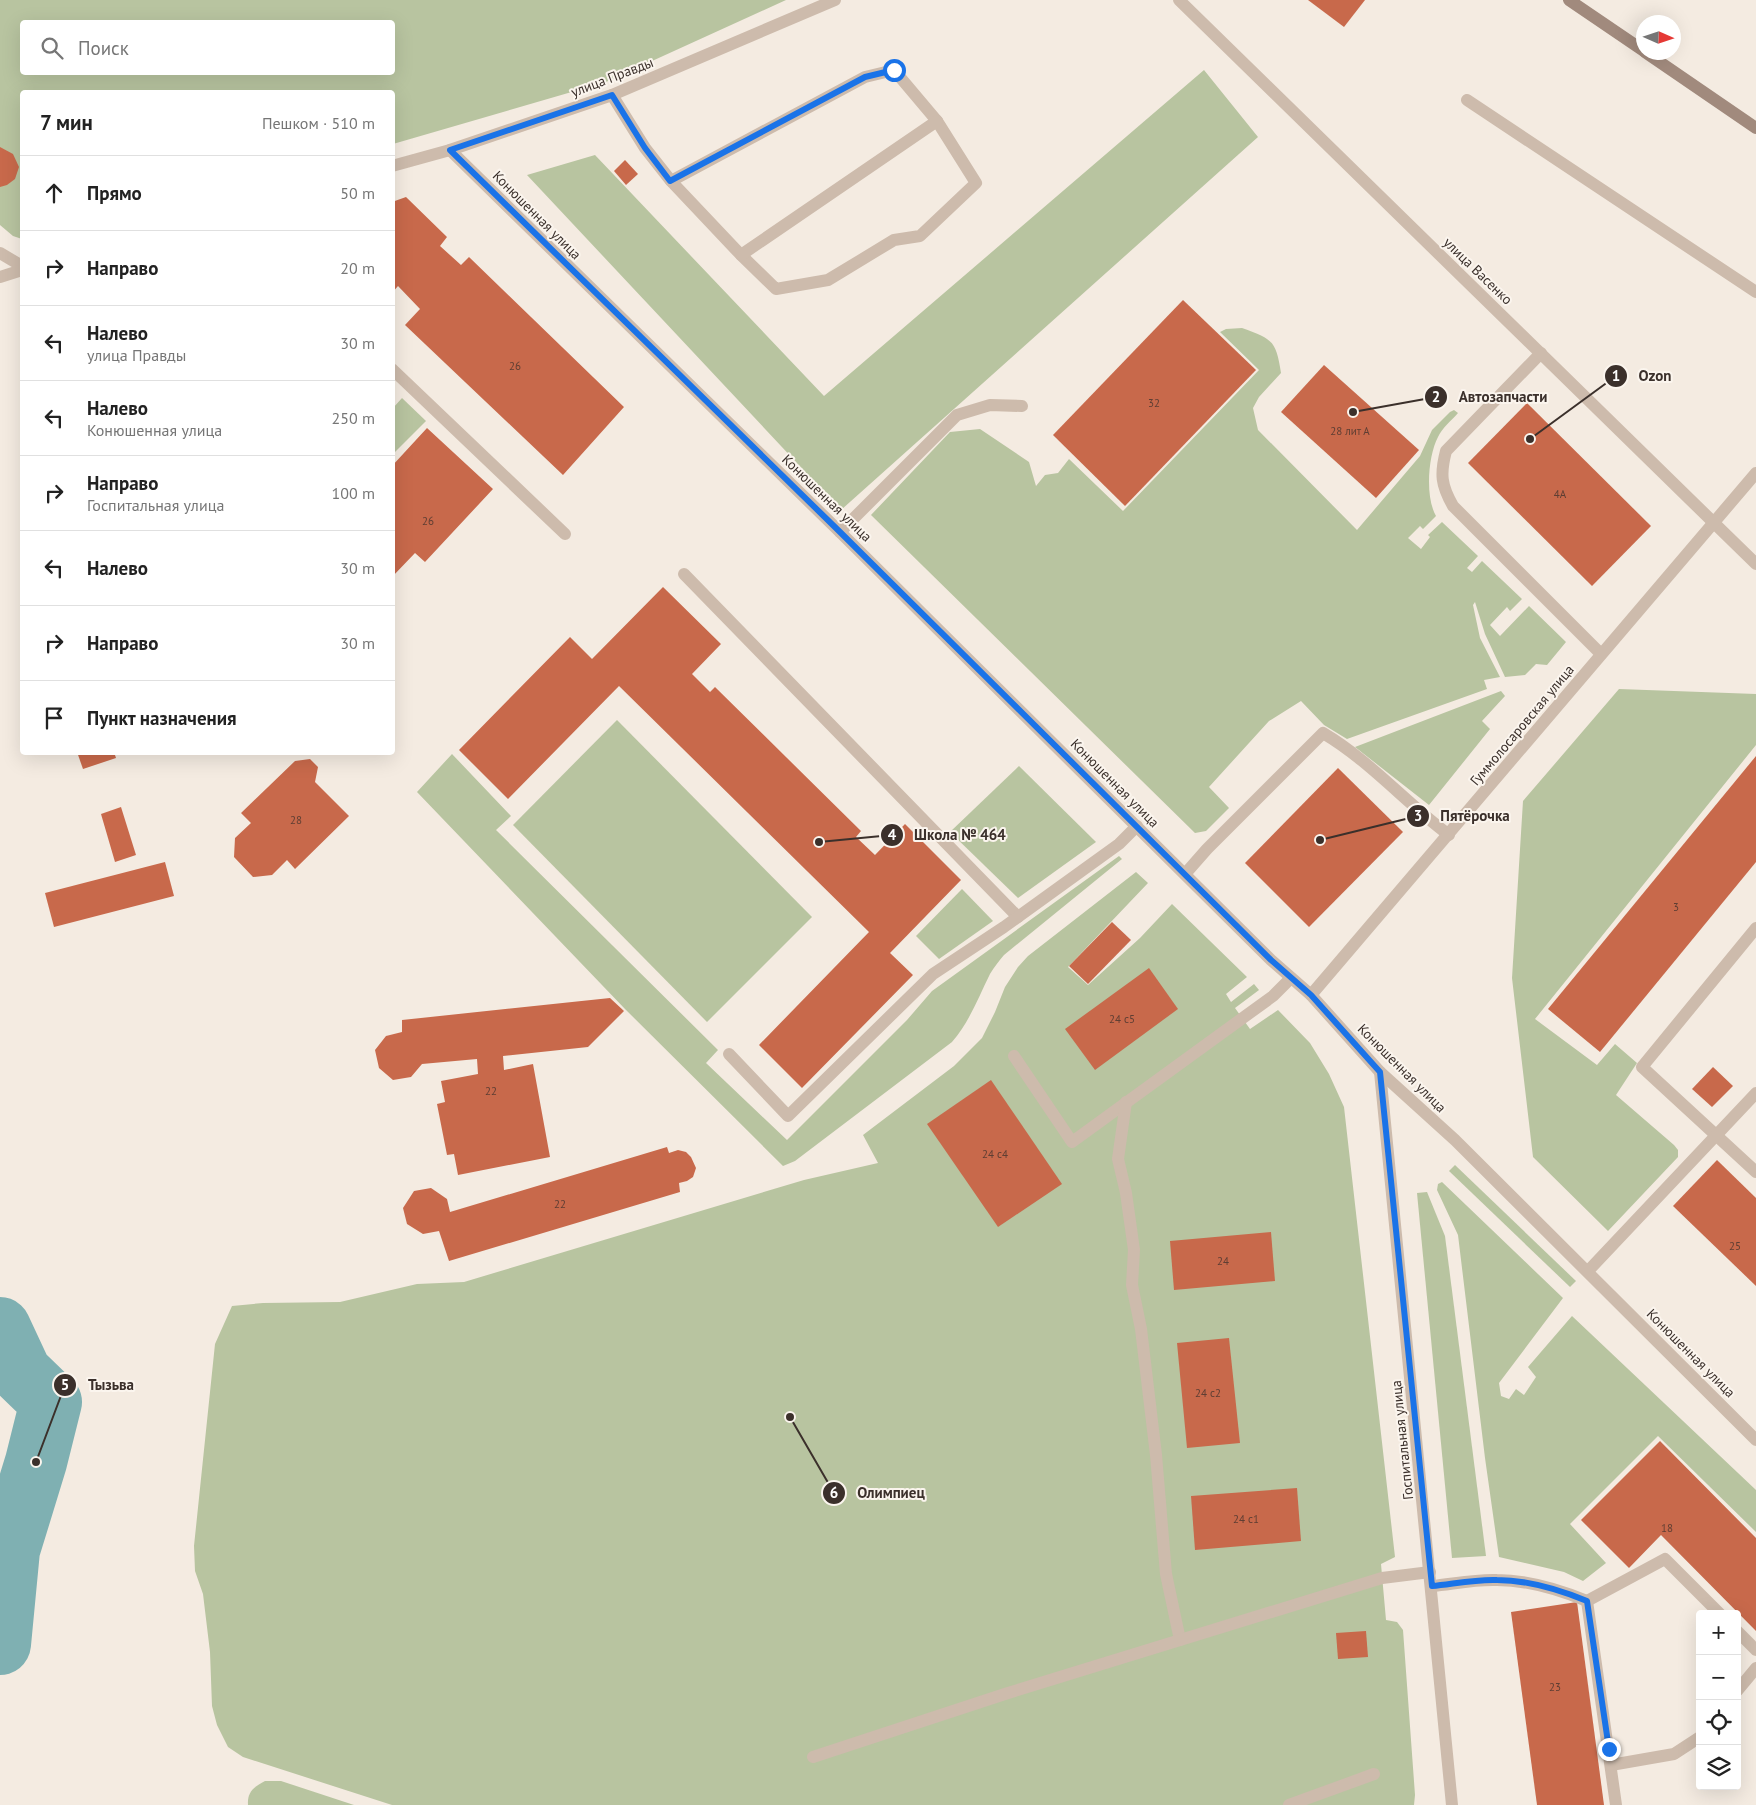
<!DOCTYPE html>
<html lang="ru">
<meta charset="utf-8">
<style>
body{margin:0;font-family:"PT Sans",sans-serif;background:#f2f2f2;color:#222}
.controls{position:absolute;right:15px;bottom:15px;display:grid;overflow:hidden;border-radius:5px;box-shadow:0 5px 20px #0002}
.controls button{width:45px;height:45px;display:grid;place-items:center;padding:0;border:0;border-bottom:1px solid #e0e0e0;background:#fff;color:#222;font:25px sans-serif}
.compass{position:absolute;left:1636px;top:15px;width:45px;height:45px;border-radius:50%;background:#fff;box-shadow:0 5px 20px #0002;rotate:93deg}
.stop{position:absolute;width:15px;height:15px;margin:-11px;border:4px solid #1a73e8;border-radius:50%;background:#fff}
.stop.end{background:#1a73e8;border-color:#fff;box-shadow:0 1px 5px #0008}
.list{margin:0;padding:0;list-style:none}
h2{display:flex;justify-content:space-between;align-items:center;height:65px;margin:0;padding:0 20px;font-size:21px}
h2 small{font-size:16px;font-weight:400;color:#767676}
.list li{display:grid;grid-template-columns:32px 1fr auto;gap:15px;align-items:center;box-sizing:border-box;height:75px;padding:0 20px;border-top:1px solid #e0e0e0}
.list b{display:block;font-size:19px;white-space:nowrap}
.list p{margin:0;font-size:16px;white-space:nowrap;color:#767676}
.list em{font-size:16px;font-style:normal;color:#767676}
.icon{flex:none;width:28px;height:28px;fill:none;stroke:currentColor;stroke-width:2;stroke-linecap:round;stroke-linejoin:round}
.map{position:relative;flex:none;width:1756px;height:1805px;overflow:hidden}
.search{position:absolute;background:#fff;box-shadow:0 5px 20px #0002;left:20px;top:20px;width:375px;height:55px;display:flex;align-items:center;gap:12px;box-sizing:border-box;padding:0 18px;border-radius:5px;color:#767676;font-size:19px}
.panel{position:absolute;background:#fff;box-shadow:0 5px 20px #0002;left:20px;top:90px;width:375px;height:665px;border-radius:5px}
.map>svg:first-child{display:block}
.green{fill:#b8c4a0;fill-rule:evenodd}
.lines{fill:none;stroke-linecap:round;stroke-linejoin:round}
.river{stroke:#7fb0b2;stroke-width:62}
.building{fill:#c8694b}
.service{stroke:#cdbbac;stroke-width:12}
.minor{stroke:#cdbbac;stroke-width:12}
.tertiary{stroke:#cdbbac;stroke-width:12}
.secondary{stroke:#a18a7d;stroke-width:12}
.route{stroke:#1a73e8;stroke-width:6}
.labels{text-anchor:middle;stroke-width:4;stroke-linejoin:round;paint-order:stroke}
.number-label{font-size:11px;fill:#5e3e33}
.street-label{font-size:14px;fill:#3b302b;stroke:#fbf5ee}
.leader{fill:none;stroke:#3b302b;stroke-width:2}
.callout-dot{fill:#3b302b;stroke:#fbf5ee;stroke-width:2}
.mark-label{font-size:15px;text-anchor:middle;font-weight:bold;fill:#fff}
.callout-label{font-size:15px;text-anchor:middle;font-weight:bold;fill:#3b302b;stroke:#fbf5ee;stroke-width:4;stroke-linejoin:round;paint-order:stroke}
</style>
<div class="map">
<svg width="1756" height="1805" viewBox="0 0 1756 1805">
<rect width="100%" height="100%" fill="#f4ebe1"/>
<g class="green">
<path d="M0,0H786L606,82L393,144L392,92H22V239L13,236L0,225ZM22,22H392V72H22Z"/>
<path d="M1204,70L1258,137L841,510L527,175L595,155L824,396Z"/>
<path d="M1242,328C1272,339 1276,340 1281,373L1259,397L1253,408L1258,430L1357,530L1420,456L1432,430L1450,412L1454,410L1458,413C1452,420 1442,428 1438,437C1428,456 1425,497 1436,516L1423,529L1420,526L1408,538L1421,549L1430,537L1428,535L1442,522L1478,556L1467,568L1472,572L1482,561L1522,599L1510,611L1507,607L1490,625L1500,636L1529,606L1566,642L1547,665L1536,664L1525,675L1505,677L1485,634L1475,602L1473,605L1480,638L1500,677L1484,680L1487,689L1347,739L1324,725L1301,701L1269,721L1209,787L1229,808L1206,831L1195,833L871,515L950,432L980,429L1029,462L1036,486L1045,475L1058,473L1069,459L1123,511L1259,370L1220,332L1226,329Z"/>
<path d="M402,398L426,421L393,454V408Z"/>
<path d="M1619,689L1756,694V745L1535,1019L1597,1065L1615,1044L1637,1063L1616,1095L1674,1145L1678,1150V1157L1608,1231L1533,1157L1512,978L1523,801Z"/>
<path d="M1501,691L1505,696L1482,721L1490,729L1429,805L1355,747Z"/>
<path d="M617,720L812,917L707,1022L513,825Z"/>
<path d="M452,754L511,816L496,830L718,1050L706,1063L787,1140L907,1020L932,991L1119,856L1122,859L1004,955C999,961 994,967 990,974C978,998 970,1021 952,1042L795,1161L783,1166L625,1009L417,792Z"/>
<path d="M1019,766L1096,842L1018,898L950,832Z"/>
<path d="M1136,872L1148,883L1068,967L1088,985L1140,938L1172,904L1247,977L1226,994L1231,1002L1254,984L1259,990L1235,1008L1250,1029L1278,1010L1310,1043L1329,1074L1344,1107L1395,1557L1381,1564L1386,1620L1397,1622L1403,1630L1415,1795L1414,1805H392L243,1757L228,1747L217,1725L212,1706L210,1652L203,1594L195,1571L194,1546L215,1344L232,1306L263,1303L340,1302L417,1284L464,1282L804,1180L878,1163L863,1135L954,1066L982,1038L995,1012L1005,987L1018,967L1028,956Z"/>
<path d="M962,889L993,921L939,959L916,936Z"/>
<path d="M1455,1165L1576,1281L1570,1287L1449,1171Z"/>
<path d="M1442,1182L1563,1298L1499,1383L1501,1396L1509,1399L1516,1389L1524,1395L1536,1377L1528,1367L1572,1316L1756,1490V1532L1658,1436L1570,1524L1606,1563L1583,1581L1564,1572L1499,1557L1485,1458L1458,1235L1437,1190L1438,1184Z"/>
<path d="M1427,1192L1445,1236L1486,1556L1452,1558L1417,1193Z"/>
<path d="M265,1781H281L354,1805H248C247,1792 254,1787 265,1781Z"/>
</g>
<g class="lines">
<path class="river" d="M0,1328L21,1373L51,1402L36,1462L9,1550L0,1644"/>
</g>
<g class="building">
<path d="M1308,0H1365L1344,27Z"/>
<path d="M0,147L13,154L19,167L15,179L7,185L0,187Z"/>
<path d="M625,160L638,174L626,185L614,171Z"/>
<path d="M406,197L447,237L440,246L461,265L469,257L624,407L563,475L405,325L420,309L398,286L392,293V202Z"/>
<path d="M1183,300L1256,370L1125,506L1053,435Z"/>
<path d="M1324,365L1419,450L1376,498L1281,412Z"/>
<path d="M1527,403L1651,526L1592,586L1468,463Z"/>
<path d="M427,428L493,489L425,562L415,553L392,577V466Z"/>
<path d="M663,587L721,644L692,674L710,692L715,687L861,831L856,837L875,855L905,824L961,880L890,953L913,975L802,1088L759,1045L869,932L619,686L508,799L459,750L570,637L592,659Z"/>
<path d="M77,752H114L116,758L83,769Z"/>
<path d="M1756,756V862L1600,1052L1548,1009Z"/>
<path d="M310,759L318,767L315,782L349,816L295,869L287,860L272,875L253,877L234,857L235,838L251,823L241,813L295,761Z"/>
<path d="M1338,768L1403,832L1309,927L1245,863Z"/>
<path d="M121,807L136,855L115,862L101,814Z"/>
<path d="M165,862L174,896L54,927L45,893Z"/>
<path d="M1112,922L1131,940L1088,984L1069,966Z"/>
<path d="M1149,968L1178,1009L1095,1070L1065,1029Z"/>
<path d="M610,998L624,1011L588,1047L503,1056L504,1070L533,1064L550,1157L458,1175L454,1154L447,1155L437,1104L445,1102L441,1081L478,1074L477,1059L422,1064L411,1077L393,1080L379,1068L375,1050L386,1036L402,1032V1020Z"/>
<path d="M1713,1067L1733,1086L1712,1107L1692,1089Z"/>
<path d="M991,1080L1062,1184L998,1227L927,1124Z"/>
<path d="M667,1147L669,1153L678,1150L686,1152L691,1157L696,1168L693,1177L687,1181L679,1183L680,1192L449,1261L439,1231L423,1234L407,1224L403,1208L414,1191L431,1188L447,1199L450,1212Z"/>
<path d="M1717,1160L1756,1198V1286L1673,1206Z"/>
<path d="M1271,1232L1275,1281L1174,1290L1170,1241Z"/>
<path d="M1229,1338L1240,1443L1187,1448L1177,1343Z"/>
<path d="M1660,1441L1756,1538V1631L1661,1535L1629,1568L1581,1520Z"/>
<path d="M1297,1488L1301,1541L1195,1550L1191,1496Z"/>
<path d="M1577,1602L1604,1805H1537L1511,1612Z"/>
<path d="M1366,1631L1368,1657L1338,1659L1336,1633Z"/>
</g>
<g class="lines">
<g class="service">
<path d="M612,95L645,148L671,181L865,77L894,70L937,121L976,183L920,236L894,240L828,280L776,289L741,255"/>
<path d="M1467,100L1756,292"/>
<path d="M671,181L741,255L937,121"/>
<path d="M0,253L22,266"/>
<path d="M1541,353L1446,451C1440,474 1441,485 1453,506L1601,654"/>
<path d="M392,369L565,534"/>
<path d="M840,532L957,415L990,405L1022,406"/>
<path d="M684,574L1018,917"/>
<path d="M1185,874L1207,849L1323,733C1369,760 1406,803 1449,835"/>
<path d="M1756,928L1642,1067L1756,1172"/>
<path d="M729,1054L788,1116L933,974L1004,927L1119,844L1137,826"/>
<path d="M1014,1056L1072,1142L1273,996L1291,978"/>
<path d="M1126,1102L1118,1159L1126,1193L1134,1250L1132,1285L1141,1329L1156,1455L1166,1574L1180,1640"/>
<path d="M1588,1271L1756,1093"/>
<path d="M1432,1586C1453,1584 1476,1579 1497,1580C1529,1580 1558,1589 1587,1601"/>
<path d="M1587,1601L1616,1805"/>
<path d="M1587,1601L1665,1559L1720,1614"/>
<path d="M1737,1631L1756,1650"/>
<path d="M1737,1691L1756,1668"/>
<path d="M813,1757L1008,1693L1382,1578L1430,1572"/>
<path d="M1611,1765L1674,1754L1700,1737"/>
<path d="M1289,1805L1374,1774"/>
</g>
<g class="minor">
<path d="M1179,0L1756,564"/>
<path d="M450,150L840,532L1271,960L1311,995"/>
<path d="M392,166L450,150L612,95L835,0"/>
<path d="M0,277L22,270"/>
</g>
<g class="tertiary">
<path d="M1756,473L1311,995L1380,1072L1455,1140L1756,1440"/>
<path d="M1380,1072L1452,1805"/>
</g>
<g class="secondary">
<path d="M1569,0L1644,51"/>
<path d="M1645,52L1756,128"/>
</g>
</g>
<g class="lines">
<path class="route" d="M894,70L865,77L670,181L645,148L612,95L450,150L840,532L1271,960L1311,995L1380,1072L1432,1586C1453,1584 1476,1579 1497,1580C1529,1580 1558,1589 1587,1601L1609,1749"/>
</g>
<g class="labels">
<g class="number-label">
<text x="515" y="370">26</text>
<text x="1154" y="407">32</text>
<text x="1350" y="435">28 лит А</text>
<text x="1560" y="498">4А</text>
<text x="428" y="525">26</text>
<text x="296" y="824">28</text>
<text x="1676" y="911">3</text>
<text x="1122" y="1023">24 с5</text>
<text x="491" y="1095">22</text>
<text x="995" y="1158">24 с4</text>
<text x="560" y="1208">22</text>
<text x="1735" y="1250">25</text>
<text x="1223" y="1265">24</text>
<text x="1208" y="1397">24 с2</text>
<text x="1246" y="1523">24 с1</text>
<text x="1667" y="1532">18</text>
<text x="1555" y="1691">23</text>
</g>
<g class="street-label">
<text transform="translate(612 77) rotate(-21)" y="5">улица Правды</text>
<text transform="translate(537 215) rotate(45)" y="5">Конюшенная улица</text>
<text transform="translate(1478 271) rotate(44)" y="5">улица Васенко</text>
<text transform="translate(827 498) rotate(44)" y="5">Конюшенная улица</text>
<text transform="translate(1522 725) rotate(-50)" y="5">Гуммолосаровская улица</text>
<text transform="translate(1115 783) rotate(45)" y="5">Конюшенная улица</text>
<text transform="translate(1402 1068) rotate(45)" y="5">Конюшенная улица</text>
<text transform="translate(1691 1353) rotate(45)" y="5">Конюшенная улица</text>
<text transform="translate(1402 1440) rotate(-96)" y="5">Госпитальная улица</text>
</g>
</g>
<path class="leader" d="M1530 439L1616 376M1353 412L1436 397M1320 840L1418 816M819 842L892 835M36 1462L65 1385M790 1417L834 1493"/>
<g class="callout-dot">
<circle cx="1530" cy="439" r="5"/>
<circle cx="1353" cy="412" r="5"/>
<circle cx="1320" cy="840" r="5"/>
<circle cx="819" cy="842" r="5"/>
<circle cx="36" cy="1462" r="5"/>
<circle cx="790" cy="1417" r="5"/>
<circle cx="1616" cy="376" r="12"/>
<circle cx="1436" cy="397" r="12"/>
<circle cx="1418" cy="816" r="12"/>
<circle cx="892" cy="835" r="12"/>
<circle cx="65" cy="1385" r="12"/>
<circle cx="834" cy="1493" r="12"/>
</g>
<g class="mark-label">
<text x="1616" y="381">1</text>
<text x="1436" y="402">2</text>
<text x="1418" y="821">3</text>
<text x="892" y="840">4</text>
<text x="65" y="1390">5</text>
<text x="834" y="1498">6</text>
</g>
<g class="callout-label">
<text x="1655" y="381">Ozon</text>
<text x="1503" y="402">Автозапчасти</text>
<text x="1475" y="821">Пятёрочка</text>
<text x="960" y="840">Школа № 464</text>
<text x="111" y="1390">Тызьва</text>
<text x="891" y="1498">Олимпиец</text>
</g>
</svg>
<div class="controls">
<button>+</button>
<button>−</button>
<button><svg class="icon" aria-label="locate" viewBox="0 0 24 24"><circle cx="12" cy="12" r="6"/><path d="M12 2v4M12 18v4M2 12h4M18 12h4"/></svg></button>
<button><svg class="icon" aria-label="layers" viewBox="0 0 24 24"><path d="M12 4l9 5-9 5-9-5zM3 14l9 5 9-5"/></svg></button>
</div>
<svg class="compass" viewBox="-18 -18 36 36"><path d="M0-13l5 13h-10z" fill="#e53935"/><path d="M0 13l5-13h-10z" fill="#767676"/></svg>
<div class="stop" style="left:894px;top:70px"></div>
<div class="stop end" style="left:1609px;top:1749px"></div>
<div class="search"><svg class="icon" aria-label="search" viewBox="0 0 24 24"><circle cx="10" cy="10" r="6"/><path d="M15 15l6 6"/></svg>Поиск</div>
<section class="panel">
<h2>7 мин<small>Пешком · 510 m</small></h2>
<ul class="list">
<li><svg class="icon" aria-label="ahead" viewBox="0 0 24 24"><path d="M12 20V5M6 11l6-6 6 6"/></svg><div><b>Прямо</b></div><em>50 m</em></li>
<li><svg class="icon" aria-label="right" viewBox="0 0 24 24"><path d="M7 20v-9h11M14 6l5 5-5 5"/></svg><div><b>Направо</b></div><em>20 m</em></li>
<li><svg class="icon" aria-label="left" viewBox="0 0 24 24"><path d="M17 20v-9H6M10 6l-5 5 5 5"/></svg><div><b>Налево</b><p>улица Правды</p></div><em>30 m</em></li>
<li><svg class="icon" aria-label="left" viewBox="0 0 24 24"><path d="M17 20v-9H6M10 6l-5 5 5 5"/></svg><div><b>Налево</b><p>Конюшенная улица</p></div><em>250 m</em></li>
<li><svg class="icon" aria-label="right" viewBox="0 0 24 24"><path d="M7 20v-9h11M14 6l5 5-5 5"/></svg><div><b>Направо</b><p>Госпитальная улица</p></div><em>100 m</em></li>
<li><svg class="icon" aria-label="left" viewBox="0 0 24 24"><path d="M17 20v-9H6M10 6l-5 5 5 5"/></svg><div><b>Налево</b></div><em>30 m</em></li>
<li><svg class="icon" aria-label="right" viewBox="0 0 24 24"><path d="M7 20v-9h11M14 6l5 5-5 5"/></svg><div><b>Направо</b></div><em>30 m</em></li>
<li><svg class="icon" aria-label="arrive" viewBox="0 0 24 24"><path d="M6 21V4h12l-3 4 3 4H6"/></svg><div><b>Пункт назначения</b></div></li>
</ul>
</section>
</div>
